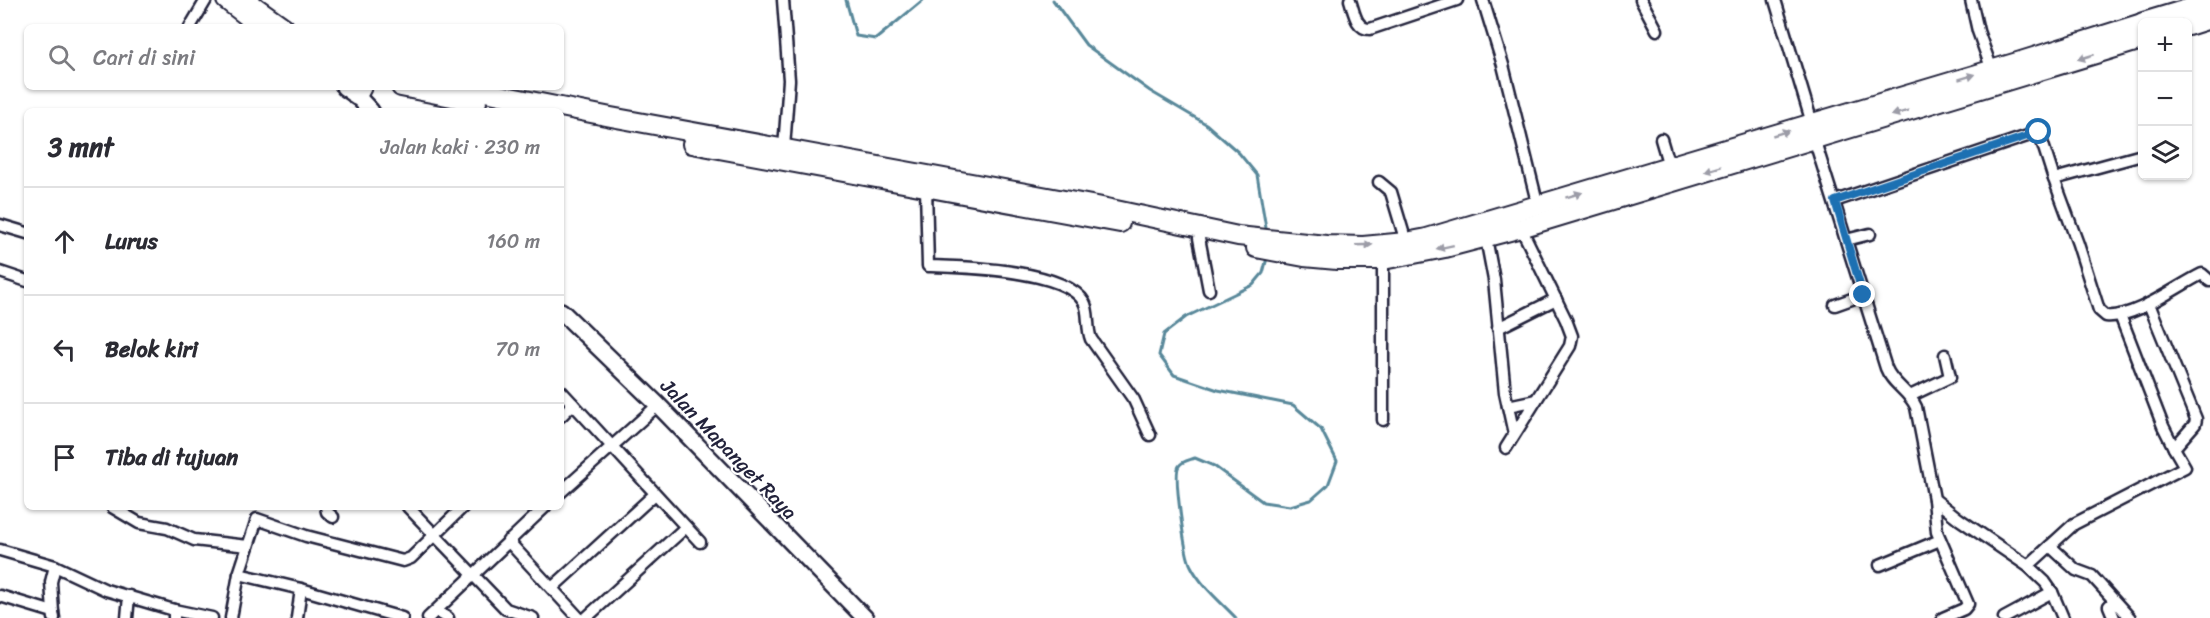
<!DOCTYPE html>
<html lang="id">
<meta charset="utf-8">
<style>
body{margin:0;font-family:Sriracha,sans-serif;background:#f2f2f3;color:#2b2b33}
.controls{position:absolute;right:18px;top:18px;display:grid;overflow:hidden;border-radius:9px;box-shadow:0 2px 4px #0004}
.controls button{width:54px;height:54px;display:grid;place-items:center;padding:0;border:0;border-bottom:2px solid #e1e1e2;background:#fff;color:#2b2b33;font:30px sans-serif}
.stop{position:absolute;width:18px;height:18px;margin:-14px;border:4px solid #1f6fb2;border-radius:50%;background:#fff}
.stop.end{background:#1f6fb2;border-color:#fff;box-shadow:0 2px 6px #0008}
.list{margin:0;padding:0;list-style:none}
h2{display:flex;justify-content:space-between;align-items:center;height:78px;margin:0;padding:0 24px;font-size:26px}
h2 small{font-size:20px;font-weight:400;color:#7c7c81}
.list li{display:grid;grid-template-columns:39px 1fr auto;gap:18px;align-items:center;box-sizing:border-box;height:108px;padding:0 24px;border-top:2px solid #e1e1e2}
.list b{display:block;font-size:22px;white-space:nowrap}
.list em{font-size:20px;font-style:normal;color:#7c7c81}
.icon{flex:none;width:33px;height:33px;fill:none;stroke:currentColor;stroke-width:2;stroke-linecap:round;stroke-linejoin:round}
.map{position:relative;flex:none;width:2210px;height:618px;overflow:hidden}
.search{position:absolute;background:#fff;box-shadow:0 2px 4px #0004;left:24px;top:24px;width:540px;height:66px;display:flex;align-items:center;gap:15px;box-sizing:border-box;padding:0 21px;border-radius:9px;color:#7c7c81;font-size:22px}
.panel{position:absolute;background:#fff;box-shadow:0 2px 4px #0004;left:24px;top:108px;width:540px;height:402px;border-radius:9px}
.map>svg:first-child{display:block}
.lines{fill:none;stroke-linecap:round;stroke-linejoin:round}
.stream{stroke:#59889a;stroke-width:3}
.street-casing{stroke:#22223b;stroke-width:15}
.secondary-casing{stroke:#22223b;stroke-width:20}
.highway-casing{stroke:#22223b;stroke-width:22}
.street{stroke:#fff;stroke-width:10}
.secondary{stroke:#fff;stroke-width:15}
.highway{stroke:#fff;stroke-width:18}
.oneway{fill:#9c9ca7}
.route{stroke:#1f6fb2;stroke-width:8}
.labels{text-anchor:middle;stroke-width:4.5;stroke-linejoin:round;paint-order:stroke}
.street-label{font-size:20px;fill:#22223b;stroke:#fff}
</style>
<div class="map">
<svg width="2210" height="618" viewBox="0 0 2210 618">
<rect width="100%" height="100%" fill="#fff"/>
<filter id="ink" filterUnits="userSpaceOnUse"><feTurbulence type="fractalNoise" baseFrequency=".0167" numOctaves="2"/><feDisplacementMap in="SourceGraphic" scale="12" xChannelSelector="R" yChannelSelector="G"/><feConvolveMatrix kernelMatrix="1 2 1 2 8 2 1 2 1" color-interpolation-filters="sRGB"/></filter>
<g filter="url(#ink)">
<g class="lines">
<g class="stream">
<path d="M846,0L856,36L876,39L923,0"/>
<path d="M1053,0L1086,45L1150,91L1206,124L1239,153L1257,175L1267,234"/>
<path d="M1236,618C1221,602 1201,586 1191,566C1185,556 1173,473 1179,466C1182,461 1190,460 1195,458L1214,466L1263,502L1290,506L1311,500L1328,485L1337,461L1321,429L1293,405L1218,390L1174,375L1159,355L1164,334L1186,317L1253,285L1263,273L1267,258"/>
</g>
<defs>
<g id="street">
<path d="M783,0L789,80L784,148"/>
<path d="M1350,0C1354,12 1356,29 1370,29L1457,0"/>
<path d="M1483,0L1503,65L1538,206"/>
<path d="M1641,0L1657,30"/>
<path d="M1775,0L1812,123L1817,148L1886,368C1892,384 1909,391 1916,407L1934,499L1959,519L2028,566L2045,582L2052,592L2063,618"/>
<path d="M1971,0L1978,31L1992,70"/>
<path d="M190,27L206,0"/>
<path d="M1661,139L1669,166"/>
<path d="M2142,155L2054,179L2078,244L2099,310L2106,316C2134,319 2177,286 2202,274L2210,281"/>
<path d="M1379,182L1391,192L1406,242"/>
<path d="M926,188L928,266C963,267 1065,269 1084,302C1090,312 1086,327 1091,339L1134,400L1150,435"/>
<path d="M1835,201L2039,132L2054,179"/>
<path d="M0,225L27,233"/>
<path d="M1199,238L1209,290"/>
<path d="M1486,238L1494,280L1505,393L1514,434"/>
<path d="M1846,240L1870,234"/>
<path d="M0,272L27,281"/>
<path d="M1835,305L1863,295"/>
<path d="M2120,315L2163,426L2174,448"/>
<path d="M1498,328L1556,299"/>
<path d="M561,391L573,404"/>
<path d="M1910,396L1950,377L1945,355"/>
<path d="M1508,406L1536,400"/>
<path d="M561,416L573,404L700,542"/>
<path d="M1383,420V260"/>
<path d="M1506,448L1570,346L1572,336L1566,320L1521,228"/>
<path d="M561,492L658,405"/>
<path d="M1934,499L1937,532L1968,604L1964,609L1943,618"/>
<path d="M112,507L139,523L167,528L194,540L248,546"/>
<path d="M326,507L327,512L333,517"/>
<path d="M408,507L506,609L533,618"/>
<path d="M508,541L579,618"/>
<path d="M2050,546L2076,570L2092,576L2130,618"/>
<path d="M0,550L55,566L106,590L174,610V618"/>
<path d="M1880,565L1940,540"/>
<path d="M2028,566L2074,524L2185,467L2174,448L2195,424L2196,419L2149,304"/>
<path d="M239,574L301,589L297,618"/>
<path d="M552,588L655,494"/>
<path d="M301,589L402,618"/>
<path d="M0,596L53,612L54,618"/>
<path d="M174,610L212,618"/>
<path d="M436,611L448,618"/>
<path d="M53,612L51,582L55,566"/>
<path d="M127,618L129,596"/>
<path d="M231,618L239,574L257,519L306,536L403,561L411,558L463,507"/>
<path d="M428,618L545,507"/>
<path d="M586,618L686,527"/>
<path d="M2004,618L2052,592"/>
<path d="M2114,618L2109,606L2114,601"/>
</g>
<g id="secondary">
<path d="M344,87L357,96L371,111"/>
<path d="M561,311L658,405L865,618"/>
</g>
<g id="highway">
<path d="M226,0L261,27"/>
<path d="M246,0L284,27"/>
<path d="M2143,22L2210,2"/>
<path d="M2188,26L2210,19"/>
<path d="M401,87L477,102"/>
<path d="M460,87L611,117L1097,206L1238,236L1326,245L1363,246L1406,242L1427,238L2021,61L2142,23"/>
<path d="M357,96L362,87"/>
<path d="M692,144L1120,223"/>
<path d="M1256,248L1304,257L1337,260H1383L1445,248L1521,228L2142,40"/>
</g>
</defs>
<use href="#street" class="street-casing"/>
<use href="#secondary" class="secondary-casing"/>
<use href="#highway" class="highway-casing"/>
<use href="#street" class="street"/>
<use href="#secondary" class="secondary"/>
<use href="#highway" class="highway"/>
</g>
<defs><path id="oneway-solid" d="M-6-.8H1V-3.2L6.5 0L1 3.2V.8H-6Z" transform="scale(1.5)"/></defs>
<g class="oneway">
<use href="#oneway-solid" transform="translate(2086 57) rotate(163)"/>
<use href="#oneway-solid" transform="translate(1967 77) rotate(-17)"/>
<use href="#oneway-solid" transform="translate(1900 113) rotate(164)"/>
<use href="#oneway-solid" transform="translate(1781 133) rotate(-16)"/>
<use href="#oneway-solid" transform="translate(1713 169) rotate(163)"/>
<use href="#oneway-solid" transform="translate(1574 195) rotate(-17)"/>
<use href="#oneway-solid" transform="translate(1364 245) rotate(-2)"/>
<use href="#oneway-solid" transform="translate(1445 247) rotate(168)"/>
</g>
</g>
<g class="lines" filter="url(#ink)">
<path class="route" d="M1863,295L1835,201L2039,132"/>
</g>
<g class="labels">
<g class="street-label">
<text transform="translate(729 449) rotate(46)" y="7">Jalan Mapanget Raya</text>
</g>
</g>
</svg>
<div class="controls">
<button>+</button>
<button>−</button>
<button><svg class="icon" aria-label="layers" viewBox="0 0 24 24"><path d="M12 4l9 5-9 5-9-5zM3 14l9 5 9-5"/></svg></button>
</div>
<div class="stop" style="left:2039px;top:132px"></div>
<div class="stop end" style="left:1863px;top:295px"></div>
<div class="search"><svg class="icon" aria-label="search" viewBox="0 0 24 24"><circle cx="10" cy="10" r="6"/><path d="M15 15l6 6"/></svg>Cari di sini</div>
<section class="panel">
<h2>3 mnt<small>Jalan kaki · 230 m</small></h2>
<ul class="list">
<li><svg class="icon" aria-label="ahead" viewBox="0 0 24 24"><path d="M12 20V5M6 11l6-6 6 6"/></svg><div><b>Lurus</b></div><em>160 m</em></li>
<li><svg class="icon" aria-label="left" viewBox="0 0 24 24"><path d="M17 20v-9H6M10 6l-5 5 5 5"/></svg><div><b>Belok kiri</b></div><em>70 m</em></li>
<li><svg class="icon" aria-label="arrive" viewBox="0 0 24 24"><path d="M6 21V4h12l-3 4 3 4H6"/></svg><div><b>Tiba di tujuan</b></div></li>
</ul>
</section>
</div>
